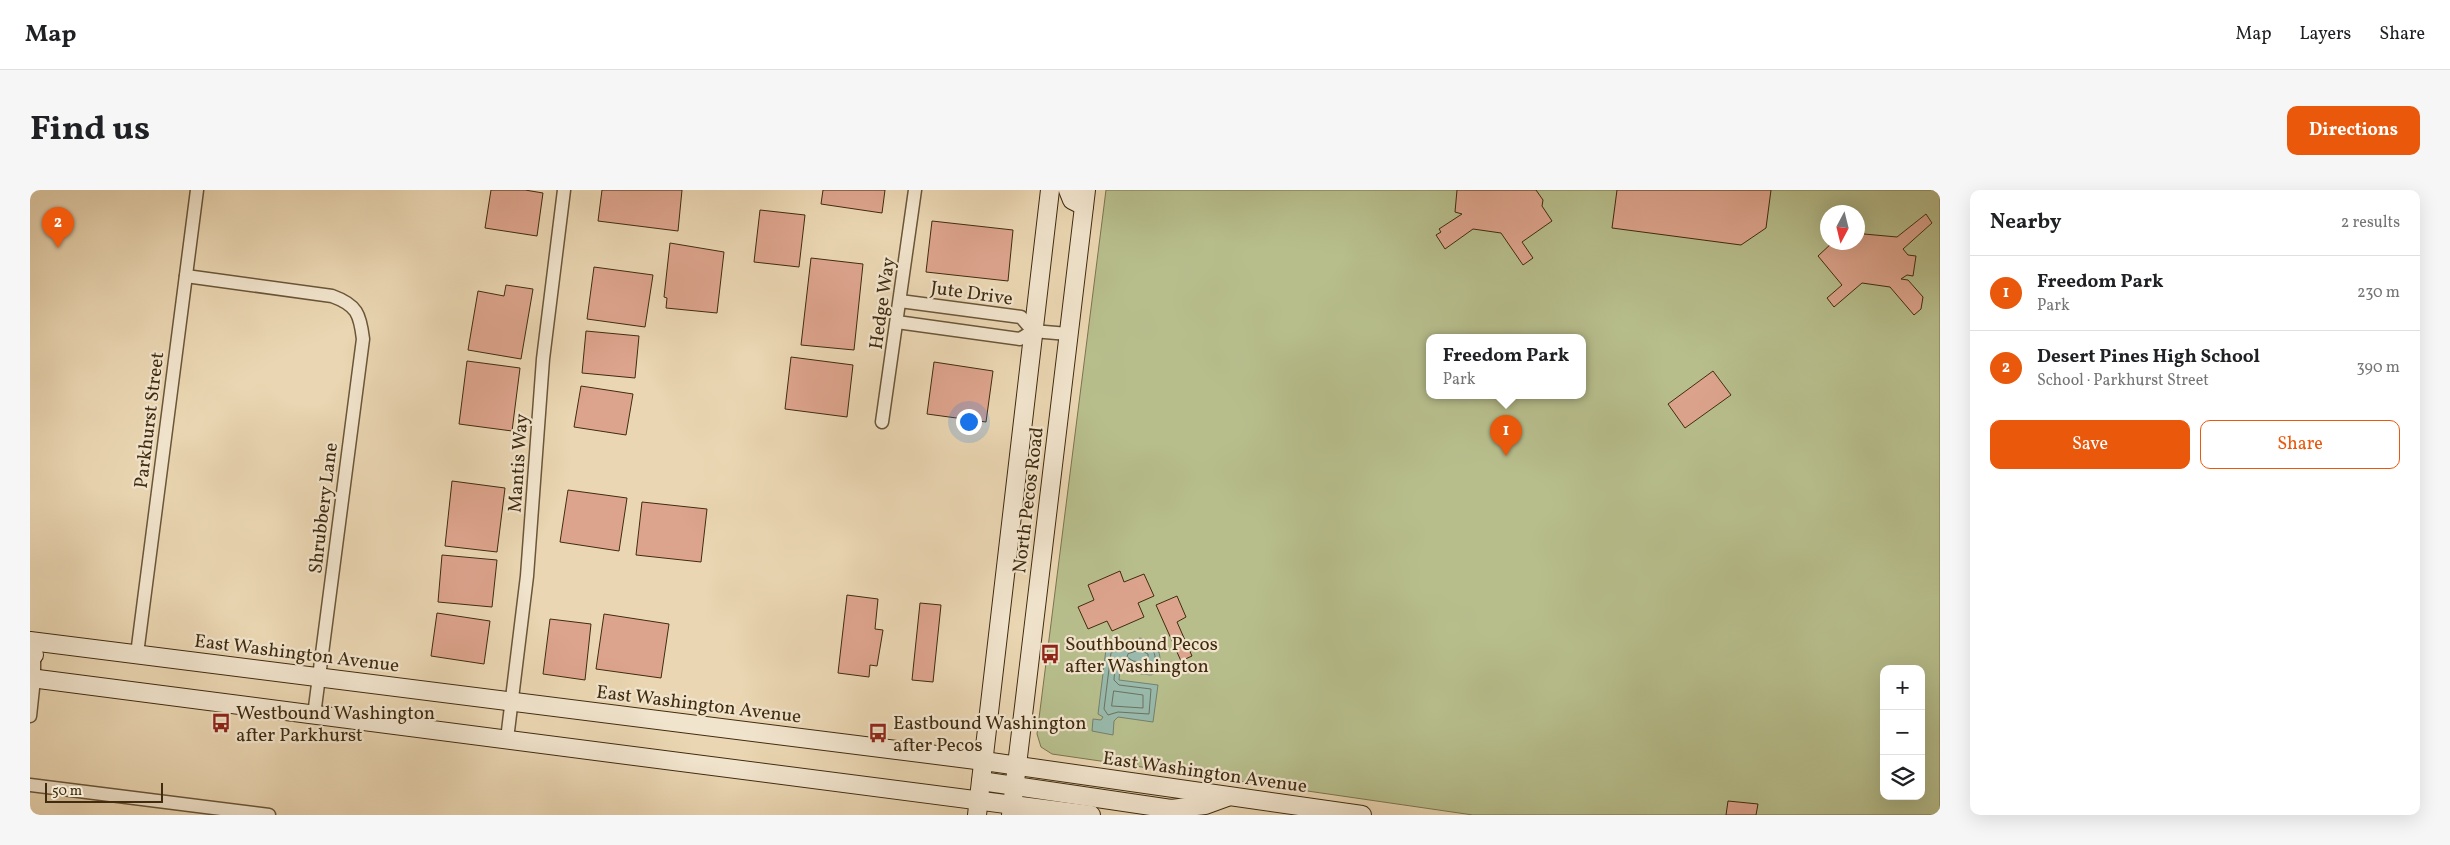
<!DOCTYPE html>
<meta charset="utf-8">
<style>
body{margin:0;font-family:Vollkorn,serif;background:#f6f6f6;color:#202124}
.controls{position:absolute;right:15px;bottom:15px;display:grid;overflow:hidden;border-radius:10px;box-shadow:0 5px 20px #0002}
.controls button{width:45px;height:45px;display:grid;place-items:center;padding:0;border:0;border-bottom:1px solid #e0e0e0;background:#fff;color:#202124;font:25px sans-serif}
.compass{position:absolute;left:1790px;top:15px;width:45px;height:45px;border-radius:50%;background:#fff;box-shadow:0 5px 20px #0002;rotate:187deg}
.scale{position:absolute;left:15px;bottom:12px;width:118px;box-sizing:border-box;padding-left:5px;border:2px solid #402b0f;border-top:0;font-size:14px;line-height:18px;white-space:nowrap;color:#402b0f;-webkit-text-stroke:4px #f1e4cd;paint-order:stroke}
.you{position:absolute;left:938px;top:231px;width:18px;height:18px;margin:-12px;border:4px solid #fff;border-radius:50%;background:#1a73e8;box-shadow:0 0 0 8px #1a73e833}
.badge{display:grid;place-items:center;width:32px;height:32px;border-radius:50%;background:#ea580c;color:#fff;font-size:16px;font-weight:700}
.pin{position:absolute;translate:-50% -41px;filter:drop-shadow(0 1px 2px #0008)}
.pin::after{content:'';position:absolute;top:26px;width:18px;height:15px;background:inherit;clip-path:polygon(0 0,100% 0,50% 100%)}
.popup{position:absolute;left:1396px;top:144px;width:160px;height:65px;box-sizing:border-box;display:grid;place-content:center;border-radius:10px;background:#fff;filter:drop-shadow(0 1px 4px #0005);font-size:16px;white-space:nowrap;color:#757577}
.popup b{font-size:19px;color:#202124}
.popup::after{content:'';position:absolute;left:50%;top:100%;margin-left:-10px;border:10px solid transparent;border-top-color:#fff}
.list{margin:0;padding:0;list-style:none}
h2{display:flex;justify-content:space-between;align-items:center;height:65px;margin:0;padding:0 20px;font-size:21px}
h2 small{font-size:16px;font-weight:400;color:#757577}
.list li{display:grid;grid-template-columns:32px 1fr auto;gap:15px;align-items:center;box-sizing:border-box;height:75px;padding:0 20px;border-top:1px solid #e0e0e0}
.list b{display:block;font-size:19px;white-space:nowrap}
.list p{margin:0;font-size:16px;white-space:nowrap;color:#757577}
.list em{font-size:16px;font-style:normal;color:#757577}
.actions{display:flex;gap:10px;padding:15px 20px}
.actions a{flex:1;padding:11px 0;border:1px solid #ea580c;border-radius:10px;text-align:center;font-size:18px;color:#ea580c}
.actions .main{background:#ea580c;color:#fff}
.icon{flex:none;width:28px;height:28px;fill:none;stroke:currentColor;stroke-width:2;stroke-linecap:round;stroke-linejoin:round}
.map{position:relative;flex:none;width:1910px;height:625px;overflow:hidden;border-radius:10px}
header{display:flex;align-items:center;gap:30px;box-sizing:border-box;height:70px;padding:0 25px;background:#fff;border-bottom:1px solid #e0e0e0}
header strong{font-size:24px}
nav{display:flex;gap:28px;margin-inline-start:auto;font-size:18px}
.intro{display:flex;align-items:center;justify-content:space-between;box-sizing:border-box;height:120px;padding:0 30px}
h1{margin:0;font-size:35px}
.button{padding:12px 22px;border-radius:10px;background:#ea580c;color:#fff;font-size:18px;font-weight:700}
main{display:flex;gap:30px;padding:0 30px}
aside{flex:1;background:#fff;border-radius:10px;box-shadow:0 5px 20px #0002}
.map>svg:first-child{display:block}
.green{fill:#b7be8c;stroke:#7c744e;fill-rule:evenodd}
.water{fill:#98b9ab;stroke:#75806d}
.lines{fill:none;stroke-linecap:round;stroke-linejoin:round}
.shore{stroke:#6c725d;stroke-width:1}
.building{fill:#dda48d;stroke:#402b0f}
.street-casing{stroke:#6a5638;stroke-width:15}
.secondary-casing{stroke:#402b0f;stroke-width:20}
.street{stroke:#f1e4cd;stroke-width:12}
.secondary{stroke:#f1e4cd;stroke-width:18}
.labels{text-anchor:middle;stroke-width:4.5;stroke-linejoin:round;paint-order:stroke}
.street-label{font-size:19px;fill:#402b0f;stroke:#f1e4cd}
.poi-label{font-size:19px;fill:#402b0f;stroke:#f1e4cd;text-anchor:start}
</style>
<header>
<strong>Map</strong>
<nav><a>Map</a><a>Layers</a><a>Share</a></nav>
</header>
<div class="intro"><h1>Find us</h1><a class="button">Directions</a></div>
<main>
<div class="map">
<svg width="1910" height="625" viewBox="0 0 1910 625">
<rect width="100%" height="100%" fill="#ead6b2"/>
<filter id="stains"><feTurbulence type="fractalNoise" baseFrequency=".004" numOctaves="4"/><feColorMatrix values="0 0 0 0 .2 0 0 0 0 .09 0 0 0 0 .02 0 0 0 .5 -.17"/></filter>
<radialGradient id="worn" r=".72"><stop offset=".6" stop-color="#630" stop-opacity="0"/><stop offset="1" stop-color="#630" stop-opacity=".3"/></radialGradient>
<path class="green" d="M1076,0H1910V625H1443L1022,564L1011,557L1007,544ZM1798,22H1828V52H1798ZM1400,147H1552V205H1400ZM1854,479H1891V606H1854Z"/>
<path class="water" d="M1110,448C1129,452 1132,463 1129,481L1121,485L1096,482L1094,478H1090L1089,490L1128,495L1123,532L1088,527L1084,531L1083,545L1062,541L1063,529L1071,530L1073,527L1068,524L1076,459Z"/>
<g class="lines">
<g class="shore">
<path d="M1110,453C1125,456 1127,465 1124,479C1110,482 1100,473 1089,473L1085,477L1084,490L1089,495L1121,499L1119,524L1088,522L1078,525L1074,519L1081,463Z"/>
<path d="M1110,460L1118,464V473L1103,471L1097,467L1098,464Z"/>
<path d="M1084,501L1113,505V518L1082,516Z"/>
</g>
</g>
<g class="building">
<path d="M461,0H495L513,3L507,46L455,38Z"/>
<path d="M572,0H652L648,41L568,31Z"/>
<path d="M793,0H855L852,23L791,14Z"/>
<path d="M1427,0H1506L1513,10L1512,16L1522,31L1492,52L1503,68L1493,75L1471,43L1443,39L1415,59L1406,45L1411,42L1409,39L1432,24L1425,22Z"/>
<path d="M1587,0H1741L1736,38L1711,55L1582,38Z"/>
<path d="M730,20L775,25L769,77L724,72Z"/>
<path d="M1896,24L1902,33L1873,59L1878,65L1886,66L1883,86L1877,85L1871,89L1878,90L1893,107L1891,119L1884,125L1860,97L1832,93L1804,117L1797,108L1812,95L1788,66L1803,52H1828V36L1834,44L1867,47Z"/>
<path d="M902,31L983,40L978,91L896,82Z"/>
<path d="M640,53L694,62L687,123L636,118L637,108L634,107Z"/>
<path d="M781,68L833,74L824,160L771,155Z"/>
<path d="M564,77L623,85L615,137L557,129Z"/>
<path d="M476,95L503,99L491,169L438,160L448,101L474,106Z"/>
<path d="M556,141L609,146L605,188L552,183Z"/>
<path d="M761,167L823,175L817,227L755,219Z"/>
<path d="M437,171L490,178L482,241L429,234Z"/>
<path d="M904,172L963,181L956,232L897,224Z"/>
<path d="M1683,181L1701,205L1655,238L1638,214Z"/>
<path d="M551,196L603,204L596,245L544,237Z"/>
<path d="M422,291L475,298L467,362L415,356Z"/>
<path d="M538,300L597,308L589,361L530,352Z"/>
<path d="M612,312L677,319L671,372L606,365Z"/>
<path d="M412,365L467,370L462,417L408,412Z"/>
<path d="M1090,381L1094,392L1114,384L1124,406L1108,413L1114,427L1082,441L1077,431L1058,439L1048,417L1064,410L1058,395Z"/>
<path d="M817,405L848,409L845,439L853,440L847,476L840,475L839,487L808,483Z"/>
<path d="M1147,406L1156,427L1147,432L1162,466L1151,471L1126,415Z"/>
<path d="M890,413L911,415L903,492L882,490Z"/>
<path d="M407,423L460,431L454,474L401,466Z"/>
<path d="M574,424L639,434L631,488L566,479Z"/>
<path d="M520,429L561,434L555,490L513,484Z"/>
<path d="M1698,611L1728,614L1726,625H1696Z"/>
</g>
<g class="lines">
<defs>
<g id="street">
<path d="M156,86L302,106C327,115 330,124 333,149L284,525"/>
<path d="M870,111L991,127L1003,141"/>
<path d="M867,132L990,149L1003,141L1038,144"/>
<path d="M852,232L885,0"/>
<path d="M107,464L167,0"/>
<path d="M0,526L4,489V456"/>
<path d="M477,549L497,386L513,169L534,0"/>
<path d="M0,595L239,625"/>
</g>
<g id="secondary">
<path d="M1038,0L1042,10L1054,16"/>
<path d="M0,451L954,571L1332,625"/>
<path d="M0,465H4"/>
<path d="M0,488L1061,625"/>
<path d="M951,591L1141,619L1175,615L1197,607"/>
<path d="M947,625L1020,0"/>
<path d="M981,625L1056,0"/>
</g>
</defs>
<use href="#street" class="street-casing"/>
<use href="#secondary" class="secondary-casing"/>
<use href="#street" class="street"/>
<use href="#secondary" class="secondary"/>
</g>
<defs>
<symbol id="bus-bare" viewBox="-9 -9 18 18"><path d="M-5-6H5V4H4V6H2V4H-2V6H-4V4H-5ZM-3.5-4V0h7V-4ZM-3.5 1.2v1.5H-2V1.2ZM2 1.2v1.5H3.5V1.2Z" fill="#8f2418" stroke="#f1e4cd" stroke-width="2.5" paint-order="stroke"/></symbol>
</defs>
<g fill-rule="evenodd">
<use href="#bus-bare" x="1006" y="450" width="28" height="28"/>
<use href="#bus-bare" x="177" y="519" width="28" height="28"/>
<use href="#bus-bare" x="834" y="529" width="28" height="28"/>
</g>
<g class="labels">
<g class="street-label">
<text transform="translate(942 102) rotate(8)" y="7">Jute Drive</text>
<text transform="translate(851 113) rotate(-82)" y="7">Hedge Way</text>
<text transform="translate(118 230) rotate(-83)" y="7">Parkhurst Street</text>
<text transform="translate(487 273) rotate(-86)" y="7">Mantis Way</text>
<text transform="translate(997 310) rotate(-83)" y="7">North Pecos Road</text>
<text transform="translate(292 318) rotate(-83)" y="7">Shrubbery Lane</text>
<text transform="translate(267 462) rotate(7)" y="7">East Washington Avenue</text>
<text transform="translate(669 513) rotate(7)" y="7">East Washington Avenue</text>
<text transform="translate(1175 581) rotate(8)" y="7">East Washington Avenue</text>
</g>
<g class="poi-label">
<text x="1035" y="460">Southbound Pecos<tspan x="1035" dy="22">after Washington</tspan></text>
<text x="206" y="529">Westbound Washington<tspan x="206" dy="22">after Parkhurst</tspan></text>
<text x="863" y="539">Eastbound Washington<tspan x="863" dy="22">after Pecos</tspan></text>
</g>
</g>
<rect width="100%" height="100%" filter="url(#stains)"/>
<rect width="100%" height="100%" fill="url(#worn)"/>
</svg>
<div class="controls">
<button>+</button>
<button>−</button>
<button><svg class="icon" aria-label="layers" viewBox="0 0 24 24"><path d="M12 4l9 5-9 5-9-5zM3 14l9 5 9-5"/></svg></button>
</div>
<svg class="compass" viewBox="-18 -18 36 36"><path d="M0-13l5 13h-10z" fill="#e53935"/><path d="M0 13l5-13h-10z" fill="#757577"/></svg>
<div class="scale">50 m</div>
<div class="you"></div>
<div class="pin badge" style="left:1476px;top:266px">1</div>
<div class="popup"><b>Freedom Park</b>Park</div>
<div class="pin badge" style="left:28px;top:58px">2</div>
</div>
<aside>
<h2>Nearby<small>2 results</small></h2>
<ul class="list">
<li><span class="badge">1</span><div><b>Freedom Park</b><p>Park</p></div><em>230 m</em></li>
<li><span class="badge">2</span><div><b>Desert Pines High School</b><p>School · Parkhurst Street</p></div><em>390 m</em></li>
</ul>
<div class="actions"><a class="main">Save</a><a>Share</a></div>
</aside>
</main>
